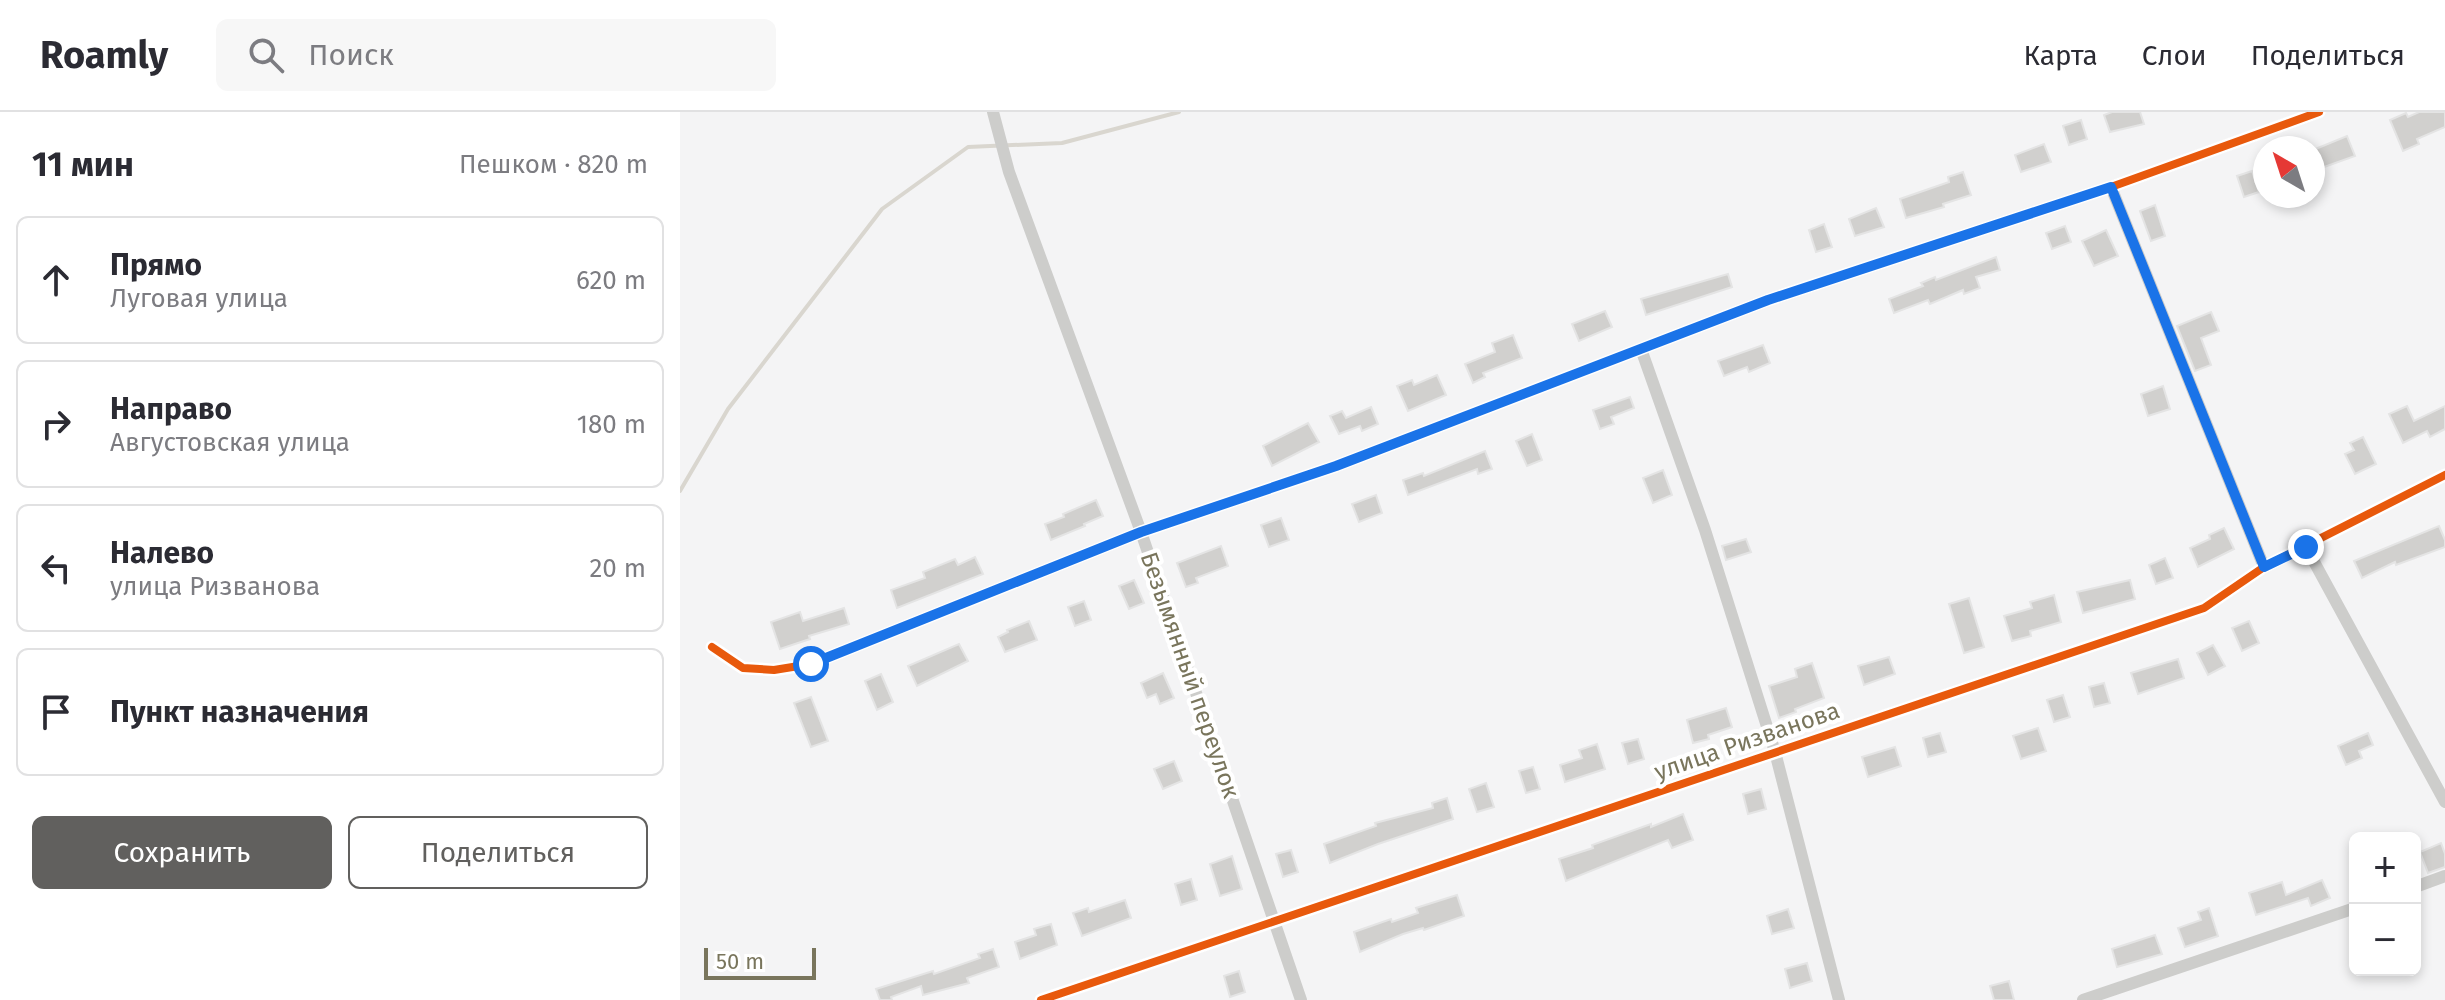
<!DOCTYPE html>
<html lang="ru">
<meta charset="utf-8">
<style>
body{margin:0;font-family:"Fira Sans",sans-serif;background:#f7f7f7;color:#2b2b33}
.controls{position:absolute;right:24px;bottom:24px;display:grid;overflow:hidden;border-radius:12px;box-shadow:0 4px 12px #0003}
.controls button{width:72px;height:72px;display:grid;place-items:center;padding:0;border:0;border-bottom:2px solid #e1e1e2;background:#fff;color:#2b2b33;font:40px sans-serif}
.compass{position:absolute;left:1573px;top:24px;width:72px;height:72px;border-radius:50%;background:#fff;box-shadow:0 4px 12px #0003;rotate:321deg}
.scale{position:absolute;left:24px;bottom:20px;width:112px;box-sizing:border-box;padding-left:8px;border:4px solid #79755c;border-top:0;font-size:22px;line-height:28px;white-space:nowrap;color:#79755c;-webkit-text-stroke:6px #fff;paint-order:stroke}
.stop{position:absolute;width:24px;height:24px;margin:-18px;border:6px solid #1a73e8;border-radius:50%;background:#fff}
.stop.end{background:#1a73e8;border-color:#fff;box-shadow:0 2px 8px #0008}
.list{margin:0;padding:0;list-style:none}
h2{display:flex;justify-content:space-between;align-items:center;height:104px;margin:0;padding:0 32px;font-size:34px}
h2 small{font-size:26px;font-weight:400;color:#7c7c81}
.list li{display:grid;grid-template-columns:52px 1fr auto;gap:24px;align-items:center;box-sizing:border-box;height:128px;margin:0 16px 16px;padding:0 16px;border:2px solid #e1e1e2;border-radius:12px}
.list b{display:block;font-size:30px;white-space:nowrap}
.list p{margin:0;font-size:26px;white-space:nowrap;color:#7c7c81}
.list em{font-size:26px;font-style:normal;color:#7c7c81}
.actions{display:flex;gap:16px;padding:24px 32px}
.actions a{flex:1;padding:18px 0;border:2px solid #61605e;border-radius:12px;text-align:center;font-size:28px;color:#61605e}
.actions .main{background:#61605e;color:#fff}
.icon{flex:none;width:44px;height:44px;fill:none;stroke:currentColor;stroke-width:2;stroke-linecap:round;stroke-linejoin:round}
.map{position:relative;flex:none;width:1765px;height:888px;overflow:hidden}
header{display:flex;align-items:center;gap:48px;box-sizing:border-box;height:112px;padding:0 40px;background:#fff;border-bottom:2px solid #e1e1e2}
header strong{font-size:38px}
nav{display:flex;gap:44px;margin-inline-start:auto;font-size:28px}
.search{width:560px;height:72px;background:#f7f7f7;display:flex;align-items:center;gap:20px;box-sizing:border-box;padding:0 28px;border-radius:12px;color:#7c7c81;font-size:30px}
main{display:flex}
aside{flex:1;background:#fff}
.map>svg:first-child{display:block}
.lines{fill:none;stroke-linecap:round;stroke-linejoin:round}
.stream{stroke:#d9d6cf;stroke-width:4}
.building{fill:#d1d0ce;stroke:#e4e4e4;stroke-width:2}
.minor{stroke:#cdcdcb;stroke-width:12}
.cycleway-casing{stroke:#fff;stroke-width:13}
.cycleway{stroke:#e8590c;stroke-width:8}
.route{stroke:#1a73e8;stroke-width:10}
.labels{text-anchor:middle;stroke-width:8;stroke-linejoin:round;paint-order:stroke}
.street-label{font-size:24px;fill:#79755c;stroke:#fff}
</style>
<header>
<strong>Roamly</strong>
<div class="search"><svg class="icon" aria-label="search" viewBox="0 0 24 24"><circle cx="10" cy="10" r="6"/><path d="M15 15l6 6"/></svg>Поиск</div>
<nav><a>Карта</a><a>Слои</a><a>Поделиться</a></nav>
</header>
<main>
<aside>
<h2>11 мин<small>Пешком · 820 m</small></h2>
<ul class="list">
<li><svg class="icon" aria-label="ahead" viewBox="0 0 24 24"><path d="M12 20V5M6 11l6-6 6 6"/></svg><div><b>Прямо</b><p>Луговая улица</p></div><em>620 m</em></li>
<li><svg class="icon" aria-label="right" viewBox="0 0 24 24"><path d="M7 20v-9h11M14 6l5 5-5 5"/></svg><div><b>Направо</b><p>Августовская улица</p></div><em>180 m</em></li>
<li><svg class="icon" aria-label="left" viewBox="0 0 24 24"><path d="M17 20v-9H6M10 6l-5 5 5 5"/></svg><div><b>Налево</b><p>улица Ризванова</p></div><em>20 m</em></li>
<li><svg class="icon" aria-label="arrive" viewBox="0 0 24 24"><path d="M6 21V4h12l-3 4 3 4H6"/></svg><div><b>Пункт назначения</b></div></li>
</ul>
<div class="actions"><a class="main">Сохранить</a><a>Поделиться</a></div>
</aside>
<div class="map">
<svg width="1765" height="888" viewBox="0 0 1765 888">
<rect width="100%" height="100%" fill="#f4f4f5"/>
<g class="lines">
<path class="stream" d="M0,379L48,297L202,97L288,35L382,31L499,0"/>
</g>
<g class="building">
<path d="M1432,0H1460L1464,12L1430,20L1424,3Z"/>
<path d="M1739,0H1765V15L1737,27L1739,32L1723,39L1710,8L1726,1L1728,5Z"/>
<path d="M1401,8L1407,27L1389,33L1383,14Z"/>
<path d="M1667,24L1675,44L1633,59V38Z"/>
<path d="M1364,32L1371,50L1341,60L1335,43Z"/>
<path d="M1572,59L1579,80L1564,85L1557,64Z"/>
<path d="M1283,60L1291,83L1263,92L1264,95L1226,106L1220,87L1269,70L1268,65Z"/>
<path d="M1475,93L1485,124L1471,129L1460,99Z"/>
<path d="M1196,96L1204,115L1175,124L1169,107Z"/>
<path d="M1144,112L1152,135L1136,140L1129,118Z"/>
<path d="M1385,114L1391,130L1372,137L1366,121Z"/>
<path d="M1426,118L1438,144L1414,154L1402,129Z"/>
<path d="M1316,145L1320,158L1296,165L1300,176L1284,182L1283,178L1250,192L1248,188L1214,201L1209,187L1243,174L1241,171L1255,165L1256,168Z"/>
<path d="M1048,162L1052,175L966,203L961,187Z"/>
<path d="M925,199L932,215L899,229L892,212Z"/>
<path d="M1531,200L1539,219L1521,226L1531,253L1515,259L1497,214Z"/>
<path d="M833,223L842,246L803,261L805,265L793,271L785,252L815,240L812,231Z"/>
<path d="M1083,233L1090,251L1069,260L1067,255L1044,264L1038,249Z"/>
<path d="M757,263L766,283L728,299L717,274L732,268L734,273Z"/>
<path d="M1483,274L1490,297L1468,304L1461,282Z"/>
<path d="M950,285L954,296L931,305L934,312L920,317L913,298Z"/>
<path d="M1727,294L1734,309L1765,294V317L1750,325L1747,319L1723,331L1709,302Z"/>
<path d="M691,295L698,312L682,319L680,314L659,322L650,304L662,299L666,306Z"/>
<path d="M628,311L639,330L592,354L583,334Z"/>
<path d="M852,322L862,348L847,354L836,329Z"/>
<path d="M1683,325L1696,352L1675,362L1665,342L1674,338L1670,331Z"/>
<path d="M805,339L812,357L798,362L797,357L728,383L723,368L743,361L744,364Z"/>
<path d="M983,358L992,383L973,391L963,366Z"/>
<path d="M696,383L702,401L679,410L672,392Z"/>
<path d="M416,388L423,404L404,412L405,414L371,428L365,412L384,405L383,402Z"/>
<path d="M601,406L609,428L589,435L581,413Z"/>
<path d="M1759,414L1765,428V435L1716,453L1715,450L1682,466L1674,449Z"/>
<path d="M1544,416L1554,437L1518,455L1510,436L1530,427L1529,423Z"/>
<path d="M1066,427L1071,440L1046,448L1042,434Z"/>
<path d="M541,434L548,454L516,466L518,471L506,475L497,451Z"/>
<path d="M295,445L303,462L217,496L211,478L245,466L243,460L275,447L278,453Z"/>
<path d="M1485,446L1493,466L1476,472L1469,453Z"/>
<path d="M454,468L464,491L449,497L439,474Z"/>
<path d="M1450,468L1455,487L1403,501L1397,480Z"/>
<path d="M1374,483L1381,510L1350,519L1351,524L1332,529L1324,504L1352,496L1350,490Z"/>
<path d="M1289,486L1304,535L1284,541L1269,492Z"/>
<path d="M404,489L411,508L395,514L388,495Z"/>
<path d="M164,496L169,512L129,524L130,527L100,537L91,510L120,500L123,509Z"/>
<path d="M349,509L357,528L325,540L318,525L328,520L327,518Z"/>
<path d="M1569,509L1579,531L1562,539L1552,516Z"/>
<path d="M279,532L288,549L237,574L228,554Z"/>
<path d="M1533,533L1545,554L1528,563L1517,541Z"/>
<path d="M1209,545L1215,562L1184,573L1178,554Z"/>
<path d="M1498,547L1504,566L1458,582L1451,561Z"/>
<path d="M1132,551L1144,586L1115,597L1116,600L1099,606L1089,574L1117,565L1115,557Z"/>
<path d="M483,561L494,586L480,592L476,582L467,586L461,571Z"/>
<path d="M201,562L213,590L197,598L185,569Z"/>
<path d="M1424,571L1430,591L1414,595L1409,575Z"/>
<path d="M1383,583L1390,605L1374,610L1367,588Z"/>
<path d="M131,585L148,629L131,635L114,591Z"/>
<path d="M1046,596L1052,615L1028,623L1029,627L1013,631L1007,608Z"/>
<path d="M1358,616L1366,639L1341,647L1333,624Z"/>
<path d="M1260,621L1266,640L1248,645L1243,626Z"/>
<path d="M1688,621L1693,633L1679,639L1682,646L1666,653L1658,634Z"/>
<path d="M958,627L964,647L948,652L942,631Z"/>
<path d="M917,632L925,657L885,670L880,653L902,646L899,638Z"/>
<path d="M1215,635L1221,654L1188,665L1182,645Z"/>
<path d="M494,649L502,669L483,677L474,657Z"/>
<path d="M853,655L860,677L846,681L839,659Z"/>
<path d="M806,671L814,695L797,700L789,677Z"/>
<path d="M1081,677L1086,697L1068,702L1063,682Z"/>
<path d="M767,686L773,707L698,732L650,751L644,732L696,714L695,711L753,696L752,691Z"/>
<path d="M1003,702L1013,728L992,736L988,728L886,769L879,747L913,736L912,733L943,722L971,712V715Z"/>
<path d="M1761,731L1765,742V755L1748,761L1740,740Z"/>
<path d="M611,738L618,760L603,765L596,742Z"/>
<path d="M552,744L562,777L540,784L530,752Z"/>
<path d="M511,767L517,788L501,793L495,772Z"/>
<path d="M1642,768L1650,786L1631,794L1628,786L1576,803L1569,781L1602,770L1606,783Z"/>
<path d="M777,783L784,804L744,818L743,816L723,822L680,840L674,820L711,807L712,810L738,801L736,796Z"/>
<path d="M445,788L451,806L402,824L393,801L408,796L409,800Z"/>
<path d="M1529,796L1538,824L1505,835L1498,816L1521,808L1518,800Z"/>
<path d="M1108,797L1114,816L1092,822L1087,804Z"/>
<path d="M371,812L377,833L340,847L335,830L356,823L354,817Z"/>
<path d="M1475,823L1482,842L1437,855L1432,837Z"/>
<path d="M313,837L319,855L287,866L289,871L243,883L241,874L211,885L212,888H200L196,877L253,859L254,862L300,846L298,842Z"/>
<path d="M1127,851L1132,869L1110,876L1105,857Z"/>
<path d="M559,859L565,880L550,885L544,864Z"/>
<path d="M1329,869L1334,888H1314L1310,874Z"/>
</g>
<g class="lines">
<g class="minor">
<path d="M313,0L329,60L461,420L621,888"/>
<path d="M1431,75L1584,455"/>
<path d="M961,237L1025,418L1095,640L1159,888"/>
<path d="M1626,435L1765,690"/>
<path d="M32,535L63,556L94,558L131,552L461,420L656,354L1088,188L1431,75L1639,0"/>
<path d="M1735,775L1765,764"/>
<path d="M361,888L1524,496L1584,455L1765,363"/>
<path d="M1403,888L1675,796"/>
</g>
<defs>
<g id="cycleway">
<path d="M32,535L63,556L94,558L131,552L461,420L656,354L1088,188L1431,75L1639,0"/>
<path d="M361,888L1524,496L1584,455L1765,363"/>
</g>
</defs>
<use href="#cycleway" class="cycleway-casing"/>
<use href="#cycleway" class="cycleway"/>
</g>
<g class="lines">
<path class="route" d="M131,552L461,420L656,354L1088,188L1431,75L1584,455L1626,435"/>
</g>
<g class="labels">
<g class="street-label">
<text transform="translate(510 563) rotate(71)" y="8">Безымянный переулок</text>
<text transform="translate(1067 629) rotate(-19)" y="8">улица Ризванова</text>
</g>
</g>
</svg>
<div class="controls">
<button>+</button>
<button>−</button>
</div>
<svg class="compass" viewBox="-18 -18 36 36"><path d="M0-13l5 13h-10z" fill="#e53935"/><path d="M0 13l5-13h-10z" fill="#7c7c81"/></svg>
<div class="scale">50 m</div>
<div class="stop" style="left:131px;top:552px"></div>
<div class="stop end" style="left:1626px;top:435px"></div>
</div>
</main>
